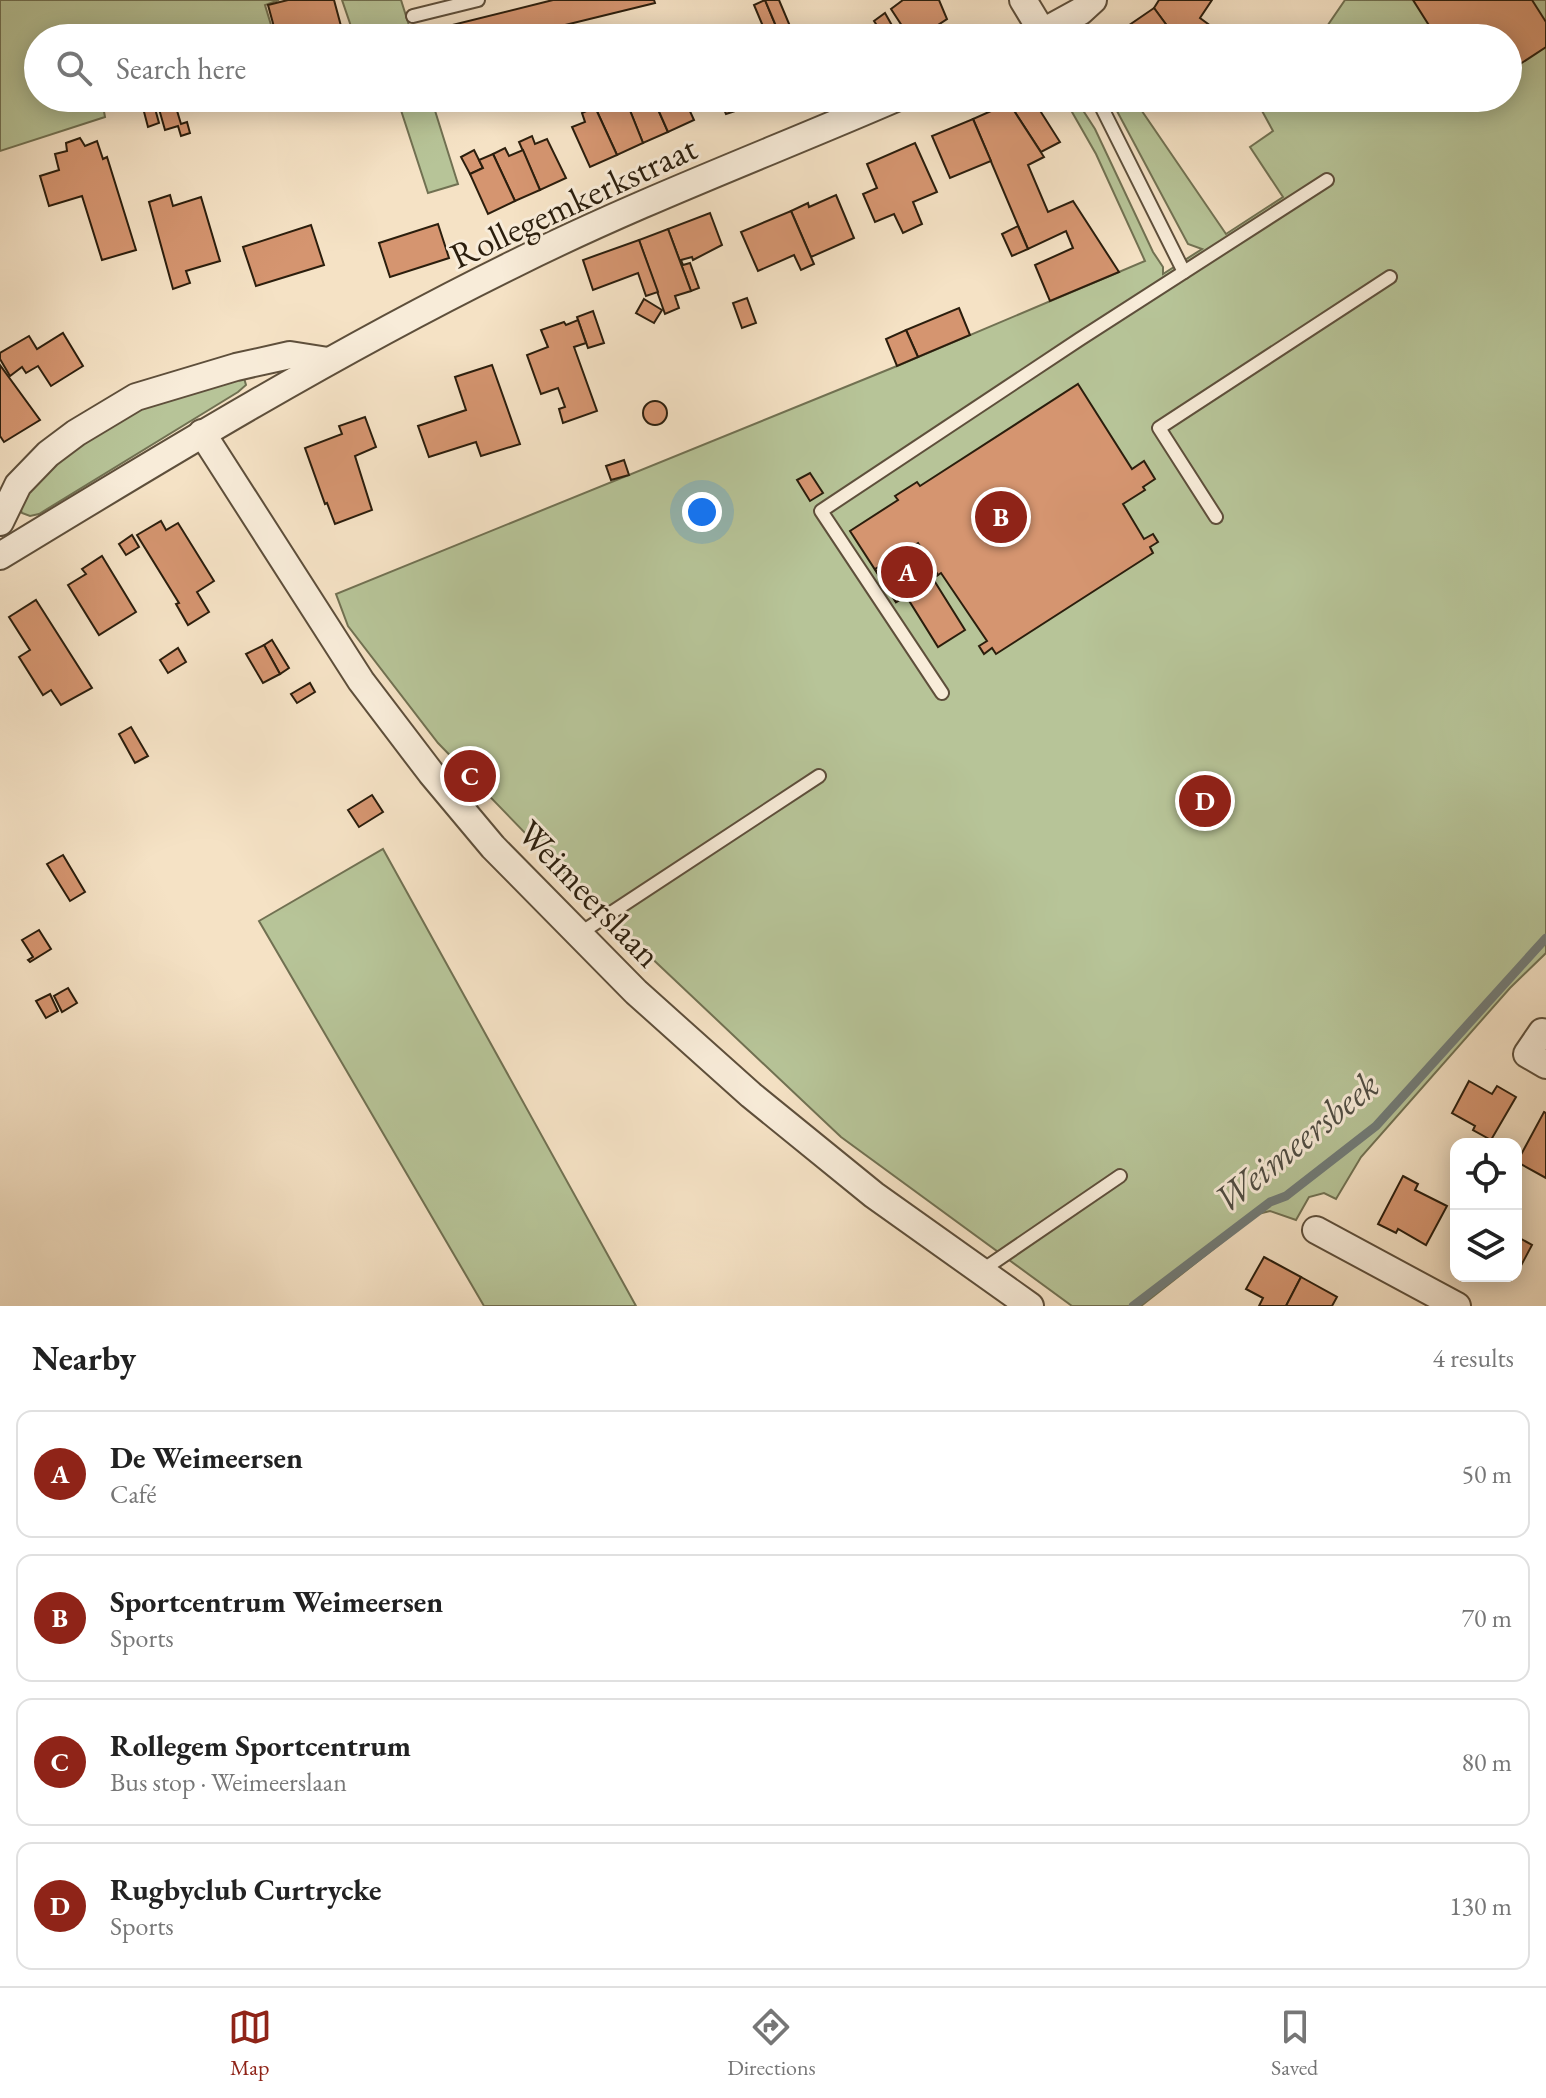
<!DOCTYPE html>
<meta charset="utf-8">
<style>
body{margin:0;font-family:"EB Garamond",serif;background:#f2f2f2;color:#222}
.controls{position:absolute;right:24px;bottom:24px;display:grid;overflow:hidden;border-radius:16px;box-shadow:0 4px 20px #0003}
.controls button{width:72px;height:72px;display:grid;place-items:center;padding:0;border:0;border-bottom:2px solid #e0e0e0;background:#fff;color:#222;font:40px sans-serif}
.you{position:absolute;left:702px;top:512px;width:28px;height:28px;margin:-20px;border:6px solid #fff;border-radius:50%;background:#1a73e8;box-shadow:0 0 0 12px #1a73e833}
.badge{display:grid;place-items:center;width:52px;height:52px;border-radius:50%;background:#8f2418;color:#fff;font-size:26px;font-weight:700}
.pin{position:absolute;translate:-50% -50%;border:4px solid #fff;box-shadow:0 2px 8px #0006}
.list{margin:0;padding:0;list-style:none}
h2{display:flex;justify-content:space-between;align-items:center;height:104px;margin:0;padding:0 32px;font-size:34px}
h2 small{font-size:26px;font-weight:400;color:#767676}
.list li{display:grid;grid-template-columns:52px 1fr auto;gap:24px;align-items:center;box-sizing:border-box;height:128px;margin:0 16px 16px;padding:0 16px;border:2px solid #e0e0e0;border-radius:16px}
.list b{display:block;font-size:30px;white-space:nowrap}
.list p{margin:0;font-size:26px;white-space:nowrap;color:#767676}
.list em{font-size:26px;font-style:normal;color:#767676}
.icon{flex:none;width:44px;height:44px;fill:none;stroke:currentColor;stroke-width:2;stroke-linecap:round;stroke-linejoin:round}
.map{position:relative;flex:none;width:1546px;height:1306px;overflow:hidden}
.search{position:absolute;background:#fff;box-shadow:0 4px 20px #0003;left:24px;right:24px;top:24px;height:88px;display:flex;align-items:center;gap:20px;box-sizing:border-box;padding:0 28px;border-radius:44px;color:#767676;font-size:30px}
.sheet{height:680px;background:#fff}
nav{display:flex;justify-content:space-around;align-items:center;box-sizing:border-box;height:112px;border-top:2px solid #e0e0e0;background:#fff;font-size:22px;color:#767676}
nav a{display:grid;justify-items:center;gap:4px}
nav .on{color:#8f2418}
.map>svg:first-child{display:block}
.green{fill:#b7c498;stroke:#717152;stroke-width:2}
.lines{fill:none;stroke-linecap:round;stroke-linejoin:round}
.stream{stroke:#727c78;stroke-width:9}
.building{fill:#d59570;stroke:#2b1e0d;stroke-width:2}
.service-casing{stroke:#5e4f3b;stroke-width:16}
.minor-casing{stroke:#5e4f3b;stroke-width:30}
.service{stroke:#f8ecd9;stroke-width:12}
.minor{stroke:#f8ecd9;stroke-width:26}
.labels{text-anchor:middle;stroke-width:6;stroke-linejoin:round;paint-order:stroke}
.street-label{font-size:36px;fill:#2b1e0d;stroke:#f8ecd9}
.water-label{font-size:38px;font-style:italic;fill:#4f4d43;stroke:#f8ecd9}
</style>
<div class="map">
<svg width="1546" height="1306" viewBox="0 0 1546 1306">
<rect width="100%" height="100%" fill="#f5e2c5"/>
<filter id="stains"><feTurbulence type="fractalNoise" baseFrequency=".0025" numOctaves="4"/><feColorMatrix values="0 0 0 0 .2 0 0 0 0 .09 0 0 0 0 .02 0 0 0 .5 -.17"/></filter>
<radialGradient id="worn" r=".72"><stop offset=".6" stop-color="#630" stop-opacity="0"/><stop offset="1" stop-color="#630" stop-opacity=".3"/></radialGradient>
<g class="green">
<path d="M0,0H279L265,5L275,38H38V98H130L103,106L105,117L0,151Z"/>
<path d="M342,0H401L413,38H377L376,35L355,38Z"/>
<path d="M1345,0H1546V953L1510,988L1361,1157L1336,1199L1324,1193L1309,1197L1296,1220L1270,1211L1258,1214L1141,1306H1072L841,1137L589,899L438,743L348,626L336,594L897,366L1145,261L1096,154L1064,98H1075L1095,129L1153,252L1163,267V274L1202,249L1188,244L1110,98H1133L1226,234L1283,197L1250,147L1273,131L1255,98H1508V38H1319Z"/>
<path d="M397,98H431L458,184L428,193Z"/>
<path d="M244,378L246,385L238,392L39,514L30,516L22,513L18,503L41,471L147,402Z"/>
<path d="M383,849L636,1306H484L259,921Z"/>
</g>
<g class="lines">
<path class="stream" d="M1133,1306L1270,1202L1286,1196L1376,1126L1546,938"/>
</g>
<g class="building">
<path d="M288,0H334L341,26L296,38H277L268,5Z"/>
<path d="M553,0H654L655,3L512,38H426L424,32Z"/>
<path d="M765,0L781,38H768L754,5Z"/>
<path d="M765,0H779L795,38H781Z"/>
<path d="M903,0H939L947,19L918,38H910L891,9Z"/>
<path d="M1159,0H1212L1200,18L1219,32L1215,38H1176L1154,8Z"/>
<path d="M1413,0H1532L1546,22V47L1508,72V38H1437Z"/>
<path d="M1154,8L1176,38H1128L1122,30Z"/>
<path d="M885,13L894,29L884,36L874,21Z"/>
<path d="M850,26L855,38H822Z"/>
<path d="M637,98H653L668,132L643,143L627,103Z"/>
<path d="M653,98H684L694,120L668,132Z"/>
<path d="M719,98H775L726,114Z"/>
<path d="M1021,98H1032L1060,142L1041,152L1009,103Z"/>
<path d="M608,101L612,109L627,103L643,143L617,155L595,107Z"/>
<path d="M1009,103L1044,157L1028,165L1048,212L1073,201L1119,272L1050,301L1035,265L1073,248L1066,231L1028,249L973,119Z"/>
<path d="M175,104L181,124L187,122L190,133L181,136L178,126L165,130L159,109Z"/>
<path d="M154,105L159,123L148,127L143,108Z"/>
<path d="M595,107L617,155L590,167L572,127L585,122L582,113Z"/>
<path d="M973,119L991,161L950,178L932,136Z"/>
<path d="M532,136L535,144L547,139L566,178L540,190L519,142Z"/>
<path d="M80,138L85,146L97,141L103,159L107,157L136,250L102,260L82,196L49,206L40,176L59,170L55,154L67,151L66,143Z"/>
<path d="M915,143L937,192L913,202L922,224L903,233L894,214L875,222L863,194L877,188L867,164Z"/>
<path d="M505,148L509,156L523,150L540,190L515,201L493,154Z"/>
<path d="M474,150L483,168L470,174L461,157Z"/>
<path d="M493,154L515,201L488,214L470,174L483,168L479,160Z"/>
<path d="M170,195L173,206L201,197L220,261L186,271L190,283L173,289L149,202Z"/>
<path d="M836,195L854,238L811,257L791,211L808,203L809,207Z"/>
<path d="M791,211L814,264L801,270L794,255L758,271L741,232Z"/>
<path d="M710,213L722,245L693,260L692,257L681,260L683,265L690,263L699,288L691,291L668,229Z"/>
<path d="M438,224L449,258L390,277L379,243Z"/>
<path d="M311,225L324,265L256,286L243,247Z"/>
<path d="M1018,226L1028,249L1012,256L1002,234Z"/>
<path d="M668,229L691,291L675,296L679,308L665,314L639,240Z"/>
<path d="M639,240L658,292L646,296L638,273L593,290L583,260Z"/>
<path d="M747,298L756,323L742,328L733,303Z"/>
<path d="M644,299L662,310L654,323L636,313Z"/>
<path d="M959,308L970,335L918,357L906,330Z"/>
<path d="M593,311L604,343L588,348L577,317Z"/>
<path d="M578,320L586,343L574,347L597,411L563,423L559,409L565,407L558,388L541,394L527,355L548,347L541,330L564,322L566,325Z"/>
<path d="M906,330L918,357L897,366L886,339Z"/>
<path d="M63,333L83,366L51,386L38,366L26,373L22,367L10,376L0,359V353L29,336L37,349Z"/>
<path d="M0,365L40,420L4,442L0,436Z"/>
<path d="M492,365L520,444L481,456L476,442L429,457L418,426L466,410L455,377Z"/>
<path d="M1078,384L1132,469L1144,461L1155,479L1143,487L1145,490L1123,504L1144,539L1153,534L1158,542L1150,547L1153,553L996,654L992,648L984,654L979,646L987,641L941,573L896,602L850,531L898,500L895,496L917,482L920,486Z"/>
<circle cx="655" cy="413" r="12"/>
<path d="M365,417L376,447L355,456L372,510L335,524L327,503L325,504L305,448L342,434L339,426Z"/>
<path d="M624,460L629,475L611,480L606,466Z"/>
<path d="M810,473L823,493L810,501L797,480Z"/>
<path d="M161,521L166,530L178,523L214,581L197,592L209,612L188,625L176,604L179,603L137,535Z"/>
<path d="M132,535L139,547L126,555L119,544Z"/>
<path d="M918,543L938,575L896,602L875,569Z"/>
<path d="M102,556L136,612L99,635L68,585L86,574L82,569Z"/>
<path d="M935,582L965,630L938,647L908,599Z"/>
<path d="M36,600L92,688L61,705L51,690L43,695L19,657L30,650L9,617Z"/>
<path d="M272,640L289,668L280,674L264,645Z"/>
<path d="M264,645L280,674L263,683L246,654Z"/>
<path d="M178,648L186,662L168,673L160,660Z"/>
<path d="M310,683L315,692L297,703L291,694Z"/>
<path d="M131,727L148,756L135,763L119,734Z"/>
<path d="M372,795L383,812L359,827L348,810Z"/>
<path d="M63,855L85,892L70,901L47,864Z"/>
<path d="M39,930L51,949L30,962L28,960L33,957L22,940Z"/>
<path d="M68,988L77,1003L62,1012L54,996Z"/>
<path d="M50,994L58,1011L46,1018L36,1001Z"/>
<path d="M1469,1081L1492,1094L1497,1086L1516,1097L1491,1140L1473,1130L1475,1126L1452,1113Z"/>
<path d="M1544,1112L1546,1113V1178L1517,1162Z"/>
<path d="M1403,1176L1418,1184L1415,1190L1447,1206L1426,1245L1398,1229L1396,1233L1378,1224Z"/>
<path d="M1516,1236L1532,1245L1516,1275Z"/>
<path d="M1264,1257L1301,1277L1286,1306H1259L1263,1298L1246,1289Z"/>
<path d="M1301,1277L1337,1297L1332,1306H1286Z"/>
</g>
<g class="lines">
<defs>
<g id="service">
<path d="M413,16L478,0"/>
<path d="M1097,98L1184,272"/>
<path d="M1216,517L1159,428L1390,277"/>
<path d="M942,693L821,511L1080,339L1327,180"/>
<path d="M579,934L819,776"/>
<path d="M981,1271L1120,1176"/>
</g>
<g id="minor">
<path d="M1023,0L1043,33"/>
<path d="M1032,38L1081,11L1093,0"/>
<path d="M202,433L361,681L431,773L493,847L636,992L751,1095L874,1195L1030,1306"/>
<path d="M0,522L18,485L48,454L76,433L136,397L236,367L290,355L328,361"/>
<path d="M0,556C169,453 337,351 514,264C638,202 769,153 896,98"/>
<path d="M1542,1032L1527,1054L1546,1065"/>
<path d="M1316,1230L1457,1306"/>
</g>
</defs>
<use href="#service" class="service-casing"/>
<use href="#minor" class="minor-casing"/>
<use href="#service" class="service"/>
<use href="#minor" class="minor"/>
</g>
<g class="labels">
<g class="street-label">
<text transform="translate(573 201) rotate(-25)" y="13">Rollegemkerkstraat</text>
<text transform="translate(590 893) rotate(46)" y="13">Weimeerslaan</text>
</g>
<g class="water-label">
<text transform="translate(1296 1142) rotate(-39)" y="13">Weimeersbeek</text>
</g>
</g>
<rect width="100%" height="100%" filter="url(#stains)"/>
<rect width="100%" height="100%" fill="url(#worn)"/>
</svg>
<div class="controls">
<button><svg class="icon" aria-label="locate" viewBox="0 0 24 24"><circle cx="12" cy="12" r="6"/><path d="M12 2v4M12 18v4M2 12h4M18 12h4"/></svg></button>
<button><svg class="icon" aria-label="layers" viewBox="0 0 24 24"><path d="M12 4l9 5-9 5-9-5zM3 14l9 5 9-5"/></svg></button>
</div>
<div class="you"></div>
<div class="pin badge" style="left:907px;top:572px">A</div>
<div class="pin badge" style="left:1001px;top:517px">B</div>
<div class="pin badge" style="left:470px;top:776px">C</div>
<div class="pin badge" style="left:1205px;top:801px">D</div>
<div class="search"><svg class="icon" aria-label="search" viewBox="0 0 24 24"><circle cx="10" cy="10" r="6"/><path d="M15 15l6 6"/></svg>Search here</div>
</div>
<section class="sheet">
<h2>Nearby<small>4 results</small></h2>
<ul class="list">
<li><span class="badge">A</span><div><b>De Weimeersen</b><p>Café</p></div><em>50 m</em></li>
<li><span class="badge">B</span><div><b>Sportcentrum Weimeersen</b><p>Sports</p></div><em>70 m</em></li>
<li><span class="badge">C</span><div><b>Rollegem Sportcentrum</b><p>Bus stop · Weimeerslaan</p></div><em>80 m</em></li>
<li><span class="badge">D</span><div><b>Rugbyclub Curtrycke</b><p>Sports</p></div><em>130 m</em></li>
</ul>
</section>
<nav>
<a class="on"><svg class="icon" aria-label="map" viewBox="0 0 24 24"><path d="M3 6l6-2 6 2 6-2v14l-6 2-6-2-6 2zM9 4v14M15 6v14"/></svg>Map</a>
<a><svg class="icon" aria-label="directions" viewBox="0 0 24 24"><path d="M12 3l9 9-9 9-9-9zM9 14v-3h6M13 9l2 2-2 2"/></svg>Directions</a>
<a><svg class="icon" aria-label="saved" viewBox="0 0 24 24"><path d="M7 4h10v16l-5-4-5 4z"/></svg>Saved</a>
</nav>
